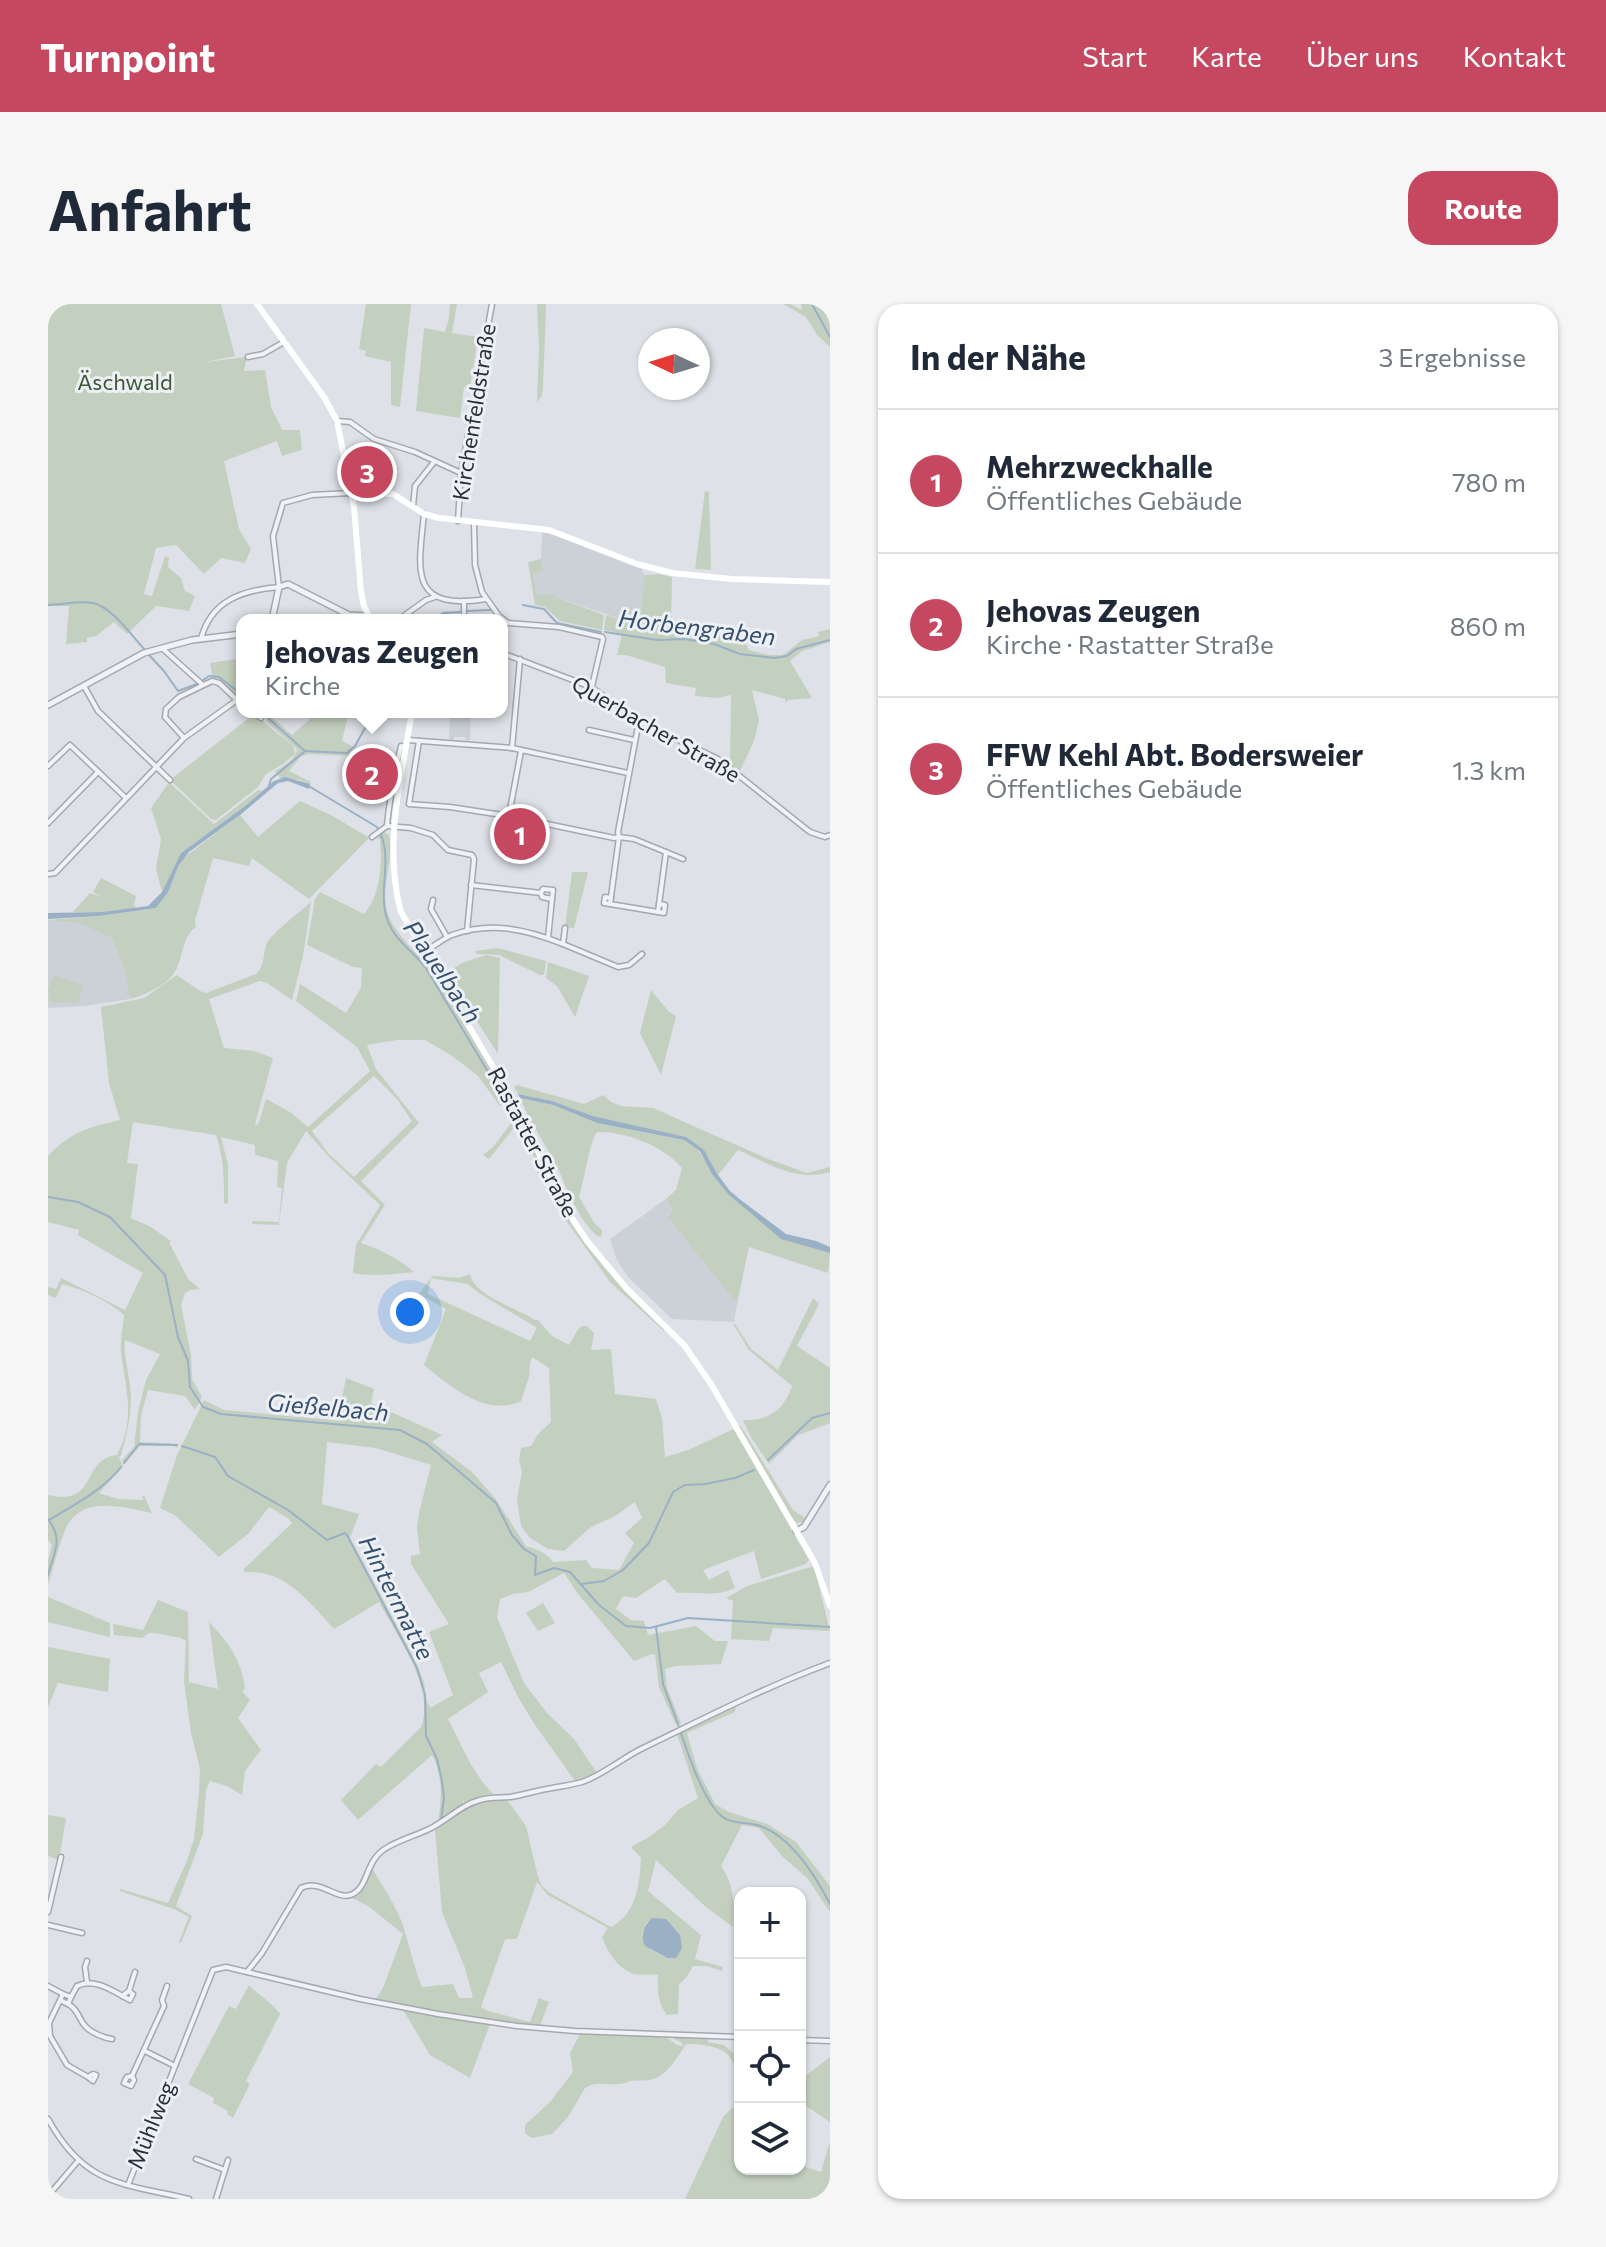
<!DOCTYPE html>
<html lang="de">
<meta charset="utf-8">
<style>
body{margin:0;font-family:Commissioner,sans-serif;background:#f6f6f7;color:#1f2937}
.controls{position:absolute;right:24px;bottom:24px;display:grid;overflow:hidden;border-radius:16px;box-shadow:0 2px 6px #0004}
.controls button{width:72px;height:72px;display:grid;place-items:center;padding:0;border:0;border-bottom:2px solid #e0e1e3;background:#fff;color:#1f2937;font:40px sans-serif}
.compass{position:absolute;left:590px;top:24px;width:72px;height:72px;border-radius:50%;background:#fff;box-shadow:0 2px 6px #0004;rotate:274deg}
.you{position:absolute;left:362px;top:1008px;width:28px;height:28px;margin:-20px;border:6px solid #fff;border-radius:50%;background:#1a73e8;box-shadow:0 0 0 12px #1a73e833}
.badge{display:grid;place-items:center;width:52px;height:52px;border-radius:50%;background:#c64860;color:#fff;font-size:26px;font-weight:700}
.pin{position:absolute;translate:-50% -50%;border:4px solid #fff;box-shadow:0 2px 8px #0006}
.popup{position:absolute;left:188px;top:310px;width:272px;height:104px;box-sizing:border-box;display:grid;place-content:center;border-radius:16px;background:#fff;filter:drop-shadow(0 2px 6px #0005);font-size:26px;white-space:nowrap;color:#747a83}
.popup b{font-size:30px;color:#1f2937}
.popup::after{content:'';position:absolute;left:50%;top:100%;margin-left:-16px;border:16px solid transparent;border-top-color:#fff}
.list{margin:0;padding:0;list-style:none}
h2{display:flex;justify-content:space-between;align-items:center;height:104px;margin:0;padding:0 32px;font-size:34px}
h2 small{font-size:26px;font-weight:400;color:#747a83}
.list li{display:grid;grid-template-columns:52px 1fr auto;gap:24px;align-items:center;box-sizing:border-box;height:144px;padding:0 32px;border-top:2px solid #e0e1e3}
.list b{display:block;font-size:30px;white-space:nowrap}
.list p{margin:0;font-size:26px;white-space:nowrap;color:#747a83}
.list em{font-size:26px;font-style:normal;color:#747a83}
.icon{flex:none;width:44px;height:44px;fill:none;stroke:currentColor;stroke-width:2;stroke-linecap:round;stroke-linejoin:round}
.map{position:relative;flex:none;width:782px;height:1895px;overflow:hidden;border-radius:24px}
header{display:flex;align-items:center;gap:48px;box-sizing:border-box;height:112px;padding:0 40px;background:#c64860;color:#fff}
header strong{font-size:38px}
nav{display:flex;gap:44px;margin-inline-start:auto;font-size:28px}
.intro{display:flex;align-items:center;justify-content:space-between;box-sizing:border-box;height:192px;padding:0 48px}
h1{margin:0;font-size:56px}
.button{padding:20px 36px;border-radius:24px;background:#c64860;color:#fff;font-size:28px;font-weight:700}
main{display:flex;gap:48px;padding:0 48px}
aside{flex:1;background:#fff;border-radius:24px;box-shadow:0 2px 6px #0004}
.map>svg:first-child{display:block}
.built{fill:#ccd1d8}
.green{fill:#c4d0bf;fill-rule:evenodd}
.water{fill:#9ab0c5}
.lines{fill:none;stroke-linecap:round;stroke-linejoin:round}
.stream{stroke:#9ab0c5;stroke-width:2}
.minor-casing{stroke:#a4a8b0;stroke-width:7}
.tertiary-casing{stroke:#a4a8b0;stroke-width:8}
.minor{stroke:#f0f2f5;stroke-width:4}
.tertiary{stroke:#f0f2f5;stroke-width:5}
.secondary{stroke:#fff;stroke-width:6}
.labels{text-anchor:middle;stroke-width:6;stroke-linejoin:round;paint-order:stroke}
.park-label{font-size:22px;fill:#3d5736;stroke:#edf0f4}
.street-label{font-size:22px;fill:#28303c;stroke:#edf0f4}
.water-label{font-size:24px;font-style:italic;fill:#35506e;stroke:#edf0f4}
</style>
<header>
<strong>Turnpoint</strong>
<nav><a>Start</a><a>Karte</a><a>Über uns</a><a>Kontakt</a></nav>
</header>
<div class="intro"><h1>Anfahrt</h1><a class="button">Route</a></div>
<main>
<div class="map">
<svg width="782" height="1895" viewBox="0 0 782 1895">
<rect width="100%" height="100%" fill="#dee1e7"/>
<g class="built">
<path d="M494,228L534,238L594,265L598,274L593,306L587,320L507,293L489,291L485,269L496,266L493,255Z"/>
<path d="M402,408H423L422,437L417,436V433H406V436L401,435Z"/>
<path d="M0,616L30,619L64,634L77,668L82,695L36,702L0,704Z"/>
<path d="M618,895L625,907L619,911L689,1000L686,1018L624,1015L580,973L569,956L562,935Z"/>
</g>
<g class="green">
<path d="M0,0H173L187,52L156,58L199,53L196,67L217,66L223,103L234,126H252L254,146L234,152L229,137L176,157L191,225L203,245L197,259L173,254L156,270L128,241L108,244L96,290L104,292L117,252L121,254L120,263L133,274L137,287L147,292L141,307L108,302L79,330L66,318L48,332L39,334V338L18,340L21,302H0Z"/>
<path d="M318,0H363L352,103L343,101V58L317,52L318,47L311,45Z"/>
<path d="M402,0H409L404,29L430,33L422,83H416L412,114L368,107L376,24L397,28L401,14Z"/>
<path d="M489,0H498V4L495,84L494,92L489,98L491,42Z"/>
<path d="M735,0H742L754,6L753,0H782V43L769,31L758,13Z"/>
<path d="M657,187L661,188L663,266L647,265Z"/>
<path d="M493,255L496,266L485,270L489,291L505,290L507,293L556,311L554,326L512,317L497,303L487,301L480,258Z"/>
<path d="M611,270L624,273L623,323L694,333L701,346L720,351H733L738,349L754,336L771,332L770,328L782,325V338L754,347L742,357L764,394L740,396L738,399L737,395L704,386L711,416L706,437L691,469L682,461L683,391L670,394L647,392L648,384L618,379L617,363L578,351H569L574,330L556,326L558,311L586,320L588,306H593L597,271Z"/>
<path d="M189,355L194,359V397L174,379L165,375L162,359Z"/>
<path d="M262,408H301L294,437L304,442L301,452L262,450L253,452L241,467L263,478L262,480L252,476L232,474L227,467C236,462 248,455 249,445L219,418L218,413L220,410L244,431L261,416Z"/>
<path d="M206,410L245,442L247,450L235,460L218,470L210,483L168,516L163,515L122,476Z"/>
<path d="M121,478L166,520L210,486L214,487L197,502L133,549L114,588L108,565L113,535L103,504Z"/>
<path d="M252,497L283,511L320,533V535L261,595L204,554L201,562L165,554L147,617L148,623C133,633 136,654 126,669C119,681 95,692 82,695L77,668L64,634L30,619L0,616L51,612L108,604L120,588L134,555L192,511L210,533Z"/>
<path d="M335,527L341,531C347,558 331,583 340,610C349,635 374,651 388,673C426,734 461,795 493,860L490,865L485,850L469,820L441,855L435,851L446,842L466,815L455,801L452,802L430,772L403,751L377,736H349L319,741L328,765L371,819L313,877L337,901L313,939C333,946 350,954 366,968C345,970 325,973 305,969L308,941L332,901L281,853L258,827L239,859L231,921L204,920L205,917L231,918L234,884L229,883L230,857L207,851V841L173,833L180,861V900L176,899C176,875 176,854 168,831L85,818L79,859L90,860L83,914L103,923L124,938H121L140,975L152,985L142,986L137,989L133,1001L143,1051L144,1075L154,1093L147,1106L137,1092L100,1086L93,1112L92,1138L131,1140L129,1144L126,1142H92L76,1161L74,1156L86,1143L90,1108L98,1076L112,1050L77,1036C75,1055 83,1074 83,1094C83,1115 78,1132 73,1152H71L75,1163L51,1189L70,1195L96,1196L94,1193L96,1191L104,1209C78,1204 38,1191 20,1220C13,1232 5,1266 0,1281V1256L4,1241L0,1236V1191C51,1203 32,1155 69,1151C88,1114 78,1087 73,1049C72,1037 75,1023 76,1011C59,996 36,986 14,980L8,994L0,991V983L8,985L13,974L77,1006L95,969L30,931L31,926L0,918V852C24,827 39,824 72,816L61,779L53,703L96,694L129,671L152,687L158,689L208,670C218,661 214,651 219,639C223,630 254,606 263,598L255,652L244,696L219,679L212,677L161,695L176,744L206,747L225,754L207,820L210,821L218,795L242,808L260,823L322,767L309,743L248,697L252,680L298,709L313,684L314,664L305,663L259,641L267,595L272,588L316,610C333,591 334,559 332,535L329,534ZM326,772L349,795L364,817L306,873L280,849L264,827Z"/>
<path d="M524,568H540L526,624L517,623Z"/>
<path d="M53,574L88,592L86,600L88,604L54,608H25L42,589L54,593L45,588Z"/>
<path d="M450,644L498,657L496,671H492L451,651L429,650L427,647Z"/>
<path d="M438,651L452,654L450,750L398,669L414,659Z"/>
<path d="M500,658L541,672L527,713L509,682L498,674Z"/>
<path d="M6,671L36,682L30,698L5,699L1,696L0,687Z"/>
<path d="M603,686L621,708L628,712L613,771L592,729Z"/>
<path d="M469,781L536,800L555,791L563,798L573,802L605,804L720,855L759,869L782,863V868C746,878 722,860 690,846L670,871L661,854L638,833L545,812L504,797L470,790L466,783Z"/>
<path d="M472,794L505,801L549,819L636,836L649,844L672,880L703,910L725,926L782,949L780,969L701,943L689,1000L619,912L625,907L618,895L628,886L634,864C614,841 579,828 549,828C542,836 536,878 531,893L547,920L554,926L553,933L548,931C526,910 519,881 505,855C494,835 481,816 472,794Z"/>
<path d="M493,865H495C512,897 528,929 551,957C570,982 594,1003 617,1025L616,1027L562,978L517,915L495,870L489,869Z"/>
<path d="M422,970C426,992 469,1004 487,1016H490L504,1032L521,1041L531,1024L535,1022H539L546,1029L543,1046L563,1045L567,1090L608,1095L614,1114L617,1153L640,1146L686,1125L761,1256L758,1260L713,1275L706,1247L655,1266L661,1276L680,1266L687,1284C670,1293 649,1288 629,1289L617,1275L588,1294L575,1292L568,1305L583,1316L596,1317L600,1331L648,1322L667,1337H680L673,1360L627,1362L617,1365L619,1384L633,1419L628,1421L611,1383L607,1351L604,1350L586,1357L530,1290L516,1269L480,1288L465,1290L452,1295L449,1313L476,1379L499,1409L526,1435L549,1469L527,1477L487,1421L471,1395L453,1358L431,1369L440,1388L400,1415C414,1442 424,1469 446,1491L418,1500L415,1496V1500L390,1519C394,1495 395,1472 384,1451L310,1516L293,1496L328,1460L333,1463L373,1423C388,1383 349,1332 331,1298L286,1325C269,1306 247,1279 222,1271C214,1268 205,1268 196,1268V1265L244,1219L240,1214L221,1203L201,1229L171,1253L128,1212L112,1204L129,1151L156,1096L176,1106L293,1117V1099L298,1074L326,1085L323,1099L394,1131L384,1138L424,1168L447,1194L478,1242C489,1245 499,1249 505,1258L538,1256L544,1264L571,1266L586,1239L577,1229L594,1214L587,1198L567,1212L543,1223L516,1247L500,1245L482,1234L473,1222L469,1195L474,1167L471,1157L473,1144L483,1142L490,1130L503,1118L501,1064L484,1053L482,1059L481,1073L473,1097C438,1114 402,1082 376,1061L398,1005L371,990L384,972L411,974ZM383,974L419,980L434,991L481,1019L489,1024L482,1037L380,990ZM279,1138L328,1144L383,1161L371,1209L369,1223L372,1250L363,1252V1260L401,1320L381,1328L405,1391L382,1404L378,1395L376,1378L364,1350L302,1234L311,1210L274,1200Z"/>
<path d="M765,994L771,1000L749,1042L782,1064V1119L750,1131L721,1160L704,1135L695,1116C721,1117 736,1106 744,1082L701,1046L685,1020H687L703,1045L730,1066Z"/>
<path d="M692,1121L745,1206L757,1214L755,1218L749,1219L744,1214L691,1123Z"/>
<path d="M766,1262L782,1327L725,1324L721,1337L683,1335L685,1297L678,1294L699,1282Z"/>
<path d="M0,1293L62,1319V1333L0,1318Z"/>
<path d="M110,1296L140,1308L141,1378L170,1385L161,1318C181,1339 193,1355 197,1385L194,1387L202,1396L190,1414L213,1446L197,1467L194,1491L179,1482L162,1477L158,1486L155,1530L128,1602L144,1612L133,1639L131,1638L141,1613L126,1605L72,1587V1585L120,1599L138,1559L146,1535L151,1488L152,1465L143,1429L136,1378L138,1337L133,1334L106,1329H101L94,1334L66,1331L65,1320L95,1326Z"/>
<path d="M495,1299L507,1319L490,1327L478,1309Z"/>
<path d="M0,1343L62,1355L60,1388L10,1379L0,1403Z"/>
<path d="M688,1403L687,1408L639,1429L649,1464L667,1500L681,1508L719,1520L748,1538L782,1582V1608L759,1574L734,1552L711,1524L694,1521L673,1562C686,1580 687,1601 685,1623L658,1603L608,1556L600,1587L653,1631L647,1655L675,1663L674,1667L659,1662H645L640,1671L631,1681L630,1710L619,1711C609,1698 610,1687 610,1671C602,1670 591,1672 583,1669C569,1663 559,1647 554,1633L560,1624L500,1591L489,1578L469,1635H457L433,1703L440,1707L482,1718L491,1694L501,1698L492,1722L439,1716L327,1696L335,1684L355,1630L320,1602L302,1593L308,1590L322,1561C333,1579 345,1597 353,1616C361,1638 365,1661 374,1683L405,1680L411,1694H425L417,1664L394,1608L387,1526L389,1522L432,1497L459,1496L478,1522L490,1573L494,1582L502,1589L563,1623C588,1611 592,1579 593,1554L583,1543L601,1533L617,1521L630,1506L650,1494L629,1430ZM605,1614L618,1654L603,1646L594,1630L599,1618Z"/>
<path d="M0,1511L18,1514L11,1556L0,1552Z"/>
<path d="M201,1681C211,1692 223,1697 232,1710L198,1777L202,1780L185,1814L179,1810L180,1807L165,1799L166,1794L140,1780L181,1702L188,1705Z"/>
<path d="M355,1706L442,1720L422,1774L382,1751Z"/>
<path d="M533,1728L615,1731L629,1741L635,1742L634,1739L626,1735L628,1732L660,1733V1738L676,1741L692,1755V1767C685,1762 685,1756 679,1750C669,1741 651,1740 638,1740C629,1754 619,1772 602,1776C595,1777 588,1776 582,1777C576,1779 575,1780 569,1780C557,1781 549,1777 537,1784L520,1813L504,1830L484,1834L477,1829V1821L502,1798L525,1768L522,1749Z"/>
<path d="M782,1753V1818L752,1798V1776Z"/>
<path d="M691,1801L692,1865H752V1861L773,1868L782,1837V1895H637L675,1813L683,1805Z"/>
</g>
<g class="water">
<path d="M237,473L262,480L261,485L240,477L230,479L192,511L141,548L131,561L120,588L108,604L51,612L0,615V609L54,608L100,602L114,588L133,549L197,502L226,477Z"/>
<path d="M470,790L504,797L545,812L638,833L656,846L670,871L682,887L694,897L738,930L768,937L782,943V949L733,935L680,890L664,870L652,847L636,836L549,819L505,801L472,794Z"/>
<path d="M604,1614L618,1615L632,1631L634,1644L628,1654H619L597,1642C592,1632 596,1621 604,1614Z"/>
</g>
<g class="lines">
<g class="stream">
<path d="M764,0L782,33"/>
<path d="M0,301C14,301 32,296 45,299C64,303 84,332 97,346"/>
<path d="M475,301L496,305L509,319L553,328"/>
<path d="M419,307L443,306"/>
<path d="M387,316L395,309L413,308"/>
<path d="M557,328L609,336L636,335L666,340L692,350L726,354L739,352L748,345L782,336"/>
<path d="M101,351L116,367L130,387L149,380"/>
<path d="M155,376L161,372L171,373L194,391"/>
<path d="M213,408L214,409"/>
<path d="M220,414L257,447L299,449L307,442L326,408"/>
<path d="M259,481L329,523C347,551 329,585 339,615C346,636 366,648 378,664L455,793L459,794"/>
<path d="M220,485L223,475L256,448"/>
<path d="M0,893L30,898L62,913L117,971L130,1033L140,1057L142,1083L155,1103L173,1110L352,1126L379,1140L448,1199L464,1231L476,1245L488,1252L487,1271L506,1264L522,1268L551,1301L578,1322L602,1324L640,1314L782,1323"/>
<path d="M134,1142L167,1153L180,1172L240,1206L279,1236L297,1229L299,1231L369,1364L377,1391L378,1432L389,1455L394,1477L396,1494L393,1516"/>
<path d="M720,1156L764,1114L782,1109"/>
<path d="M76,1159L91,1140L129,1141"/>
<path d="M0,1215C16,1236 6,1248 0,1271"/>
<path d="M1,1216C26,1201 55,1186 73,1163"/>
<path d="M534,1280L556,1277L575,1266L601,1239L625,1188L637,1181L657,1180L687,1174L706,1166"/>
<path d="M608,1323L615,1380L631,1423"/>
<path d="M633,1429C640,1450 658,1505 678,1515C687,1520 699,1518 709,1521C741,1530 767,1571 782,1600"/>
</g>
<defs>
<g id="minor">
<path d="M200,53L215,50L236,38"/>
<path d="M289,117L302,118L326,135L367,148L413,169"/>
<path d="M365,202L367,182L386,158"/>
<path d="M376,210C370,268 361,307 438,295"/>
<path d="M410,217L413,169L444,0"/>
<path d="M426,219L427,261L434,288L451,312L460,319L511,323L554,333L555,335L544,382"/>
<path d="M416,297V316"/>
<path d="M350,316L378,296L387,293"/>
<path d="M153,335C163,296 195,286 231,283L225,232L235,199L264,191L302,189"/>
<path d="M115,345L155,381"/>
<path d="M454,349L543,383L591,417L670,455L762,528L777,533L782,531"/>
<path d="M36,382L50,407L122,476"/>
<path d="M205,408L213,414"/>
<path d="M541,426L586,436"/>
<path d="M360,436L464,444L580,469"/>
<path d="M371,437L361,500L402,503L461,512L566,534L571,533L570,528L591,417"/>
<path d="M464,444L472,355"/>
<path d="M0,462L22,441L78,494"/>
<path d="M461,511L473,447"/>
<path d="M0,519L50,468"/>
<path d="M339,522L363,524L385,531L400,546L424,551L426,555L419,627"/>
<path d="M339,522C341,495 347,469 353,442L357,443"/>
<path d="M324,533L339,522"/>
<path d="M0,570L7,569L136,434L189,396L171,379L164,377L131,393L118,405L117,413L136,434"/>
<path d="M423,581L493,589L495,585L505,586L504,595L494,593L493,589"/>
<path d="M563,594L557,593L556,599L616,609L617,601L611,600"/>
<path d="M385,596L383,605L399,633"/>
<path d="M562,600L571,533L586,535L635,555"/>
<path d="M610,608L618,548"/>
<path d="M500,634L504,595"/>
<path d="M515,640L570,663L581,661L594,650"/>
<path d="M376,647C386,643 394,635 404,631C442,617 478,625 515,640L517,624"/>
<path d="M0,1608L13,1553"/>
<path d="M0,1621L34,1629"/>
<path d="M199,1668L214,1649L253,1584C273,1574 289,1598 305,1590C321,1582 317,1555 340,1543C352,1536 366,1532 379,1526C398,1518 412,1501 432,1496C442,1493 452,1494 462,1493C476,1491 490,1486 504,1484C514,1482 524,1481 534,1478C555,1471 573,1455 593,1445C655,1415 717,1383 782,1359"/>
<path d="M39,1678L37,1663L39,1657"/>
<path d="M0,1682L15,1690"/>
<path d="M81,1687L87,1668"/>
<path d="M23,1693L29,1682C47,1673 66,1688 82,1696L85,1690L81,1687L74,1692"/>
<path d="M12,1696L20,1700L23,1693L15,1690L1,1719L2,1732L19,1761L40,1773"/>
<path d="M20,1700C31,1706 30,1715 38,1723C44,1729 56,1734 64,1735"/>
<path d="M752,1736L782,1737"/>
<path d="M97,1747L127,1762"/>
<path d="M45,1770L48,1771L45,1777L40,1773Z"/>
<path d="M84,1772L116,1702L114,1696L119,1682"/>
<path d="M84,1772L86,1776L83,1782L76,1779L79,1773Z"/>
<path d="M0,1815C37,1882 73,1879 141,1895"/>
<path d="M148,1855L177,1866"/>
<path d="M80,1881L165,1666L178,1663L312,1695L390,1710L469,1722L527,1727L692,1733"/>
<path d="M0,1892L30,1857"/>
<path d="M168,1895L180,1856"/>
</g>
<g id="tertiary">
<path d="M224,316L231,283L240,280L301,311L320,312"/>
<path d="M0,401L96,349L144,336L194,330"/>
<path d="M748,1227L756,1223L782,1181"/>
</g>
</defs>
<use href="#minor" class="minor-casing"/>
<use href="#tertiary" class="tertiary-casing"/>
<use href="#minor" class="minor"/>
<use href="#tertiary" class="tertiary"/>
<g class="secondary">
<path d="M209,0L276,93L289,117L306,203L313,288L316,302L323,316"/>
<path d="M302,189L345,190L376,210L391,214L501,226L589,260L624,269L684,275L782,278"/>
<path d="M364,408C353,474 335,542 353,608L461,790L525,916L539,937L579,985L636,1041L663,1080L767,1259L782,1302"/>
</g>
</g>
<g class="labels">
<g class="park-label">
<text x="77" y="86">Äschwald</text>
</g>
<g class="street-label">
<text transform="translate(426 108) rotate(-81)" y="8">Kirchenfeldstraße</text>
<text transform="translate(608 425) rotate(30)" y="8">Querbacher Straße</text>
<text transform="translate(485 838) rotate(62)" y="8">Rastatter Straße</text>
<text transform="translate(103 1821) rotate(-68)" y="8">Mühlweg</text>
</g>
<g class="water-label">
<text transform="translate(649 324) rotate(7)" y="8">Horbengraben</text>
<text transform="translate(394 668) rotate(56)" y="8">Plauelbach</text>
<text transform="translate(280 1104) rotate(5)" y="8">Gießelbach</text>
<text transform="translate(348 1294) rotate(63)" y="8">Hintermatte</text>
</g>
</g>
</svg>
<div class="controls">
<button>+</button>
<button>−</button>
<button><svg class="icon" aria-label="locate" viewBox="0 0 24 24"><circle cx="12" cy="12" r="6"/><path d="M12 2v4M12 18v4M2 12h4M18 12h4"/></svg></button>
<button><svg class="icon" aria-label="layers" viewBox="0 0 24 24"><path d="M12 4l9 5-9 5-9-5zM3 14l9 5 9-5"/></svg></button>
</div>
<svg class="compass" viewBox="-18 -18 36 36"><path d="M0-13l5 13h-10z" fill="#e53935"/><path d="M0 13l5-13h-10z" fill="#747a83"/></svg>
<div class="you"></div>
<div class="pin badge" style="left:472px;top:530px">1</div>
<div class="pin badge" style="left:324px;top:470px">2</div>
<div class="popup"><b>Jehovas Zeugen</b>Kirche</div>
<div class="pin badge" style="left:319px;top:168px">3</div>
</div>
<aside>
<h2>In der Nähe<small>3 Ergebnisse</small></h2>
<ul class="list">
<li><span class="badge">1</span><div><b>Mehrzweckhalle</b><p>Öffentliches Gebäude</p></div><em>780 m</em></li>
<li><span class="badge">2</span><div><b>Jehovas Zeugen</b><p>Kirche · Rastatter Straße</p></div><em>860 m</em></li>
<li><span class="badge">3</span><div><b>FFW Kehl Abt. Bodersweier</b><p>Öffentliches Gebäude</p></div><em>1.3 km</em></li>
</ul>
</aside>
</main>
